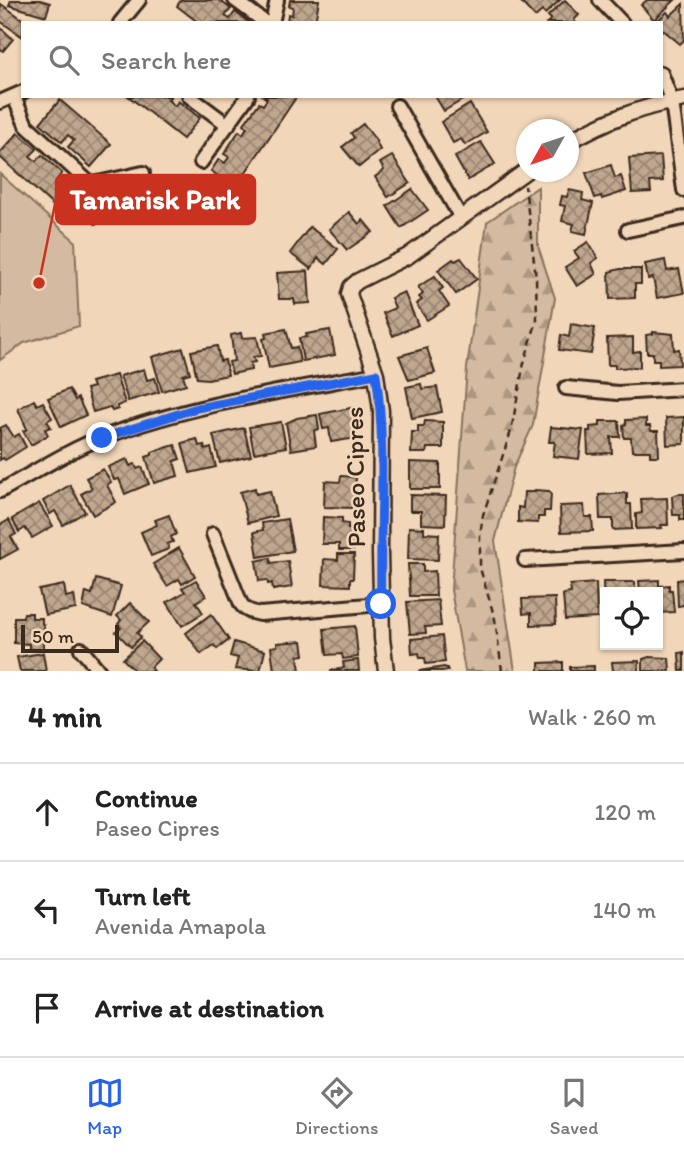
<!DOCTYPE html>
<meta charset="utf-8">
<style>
body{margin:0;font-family:Itim,sans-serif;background:#f6f6f6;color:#222}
.controls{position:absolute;right:21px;bottom:21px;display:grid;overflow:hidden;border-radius:0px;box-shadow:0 2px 5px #0004}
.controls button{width:63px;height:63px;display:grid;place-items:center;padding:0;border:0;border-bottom:2px solid #e0e0e0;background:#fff;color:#222;font:35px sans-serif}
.compass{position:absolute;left:516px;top:119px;width:63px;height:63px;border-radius:50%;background:#fff;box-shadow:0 2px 5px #0004;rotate:230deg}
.scale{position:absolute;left:21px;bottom:18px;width:98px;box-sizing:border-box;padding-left:7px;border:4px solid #3b2a1e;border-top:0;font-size:19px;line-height:24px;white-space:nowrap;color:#3b2a1e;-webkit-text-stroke:5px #f2d6b9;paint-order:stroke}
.stop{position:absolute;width:21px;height:21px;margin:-16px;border:5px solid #2563eb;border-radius:50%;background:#fff}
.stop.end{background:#2563eb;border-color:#fff;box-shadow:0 2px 7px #0008}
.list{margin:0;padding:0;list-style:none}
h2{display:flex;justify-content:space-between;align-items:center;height:91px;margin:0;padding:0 28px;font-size:30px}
h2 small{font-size:23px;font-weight:400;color:#767676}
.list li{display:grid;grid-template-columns:46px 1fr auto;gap:21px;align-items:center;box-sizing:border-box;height:98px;padding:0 28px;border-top:2px solid #e0e0e0}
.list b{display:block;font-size:26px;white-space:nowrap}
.list p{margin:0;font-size:23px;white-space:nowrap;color:#767676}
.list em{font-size:23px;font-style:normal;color:#767676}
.icon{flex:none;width:38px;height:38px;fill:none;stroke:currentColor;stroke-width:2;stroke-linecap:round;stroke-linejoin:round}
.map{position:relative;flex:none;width:684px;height:671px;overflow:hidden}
.search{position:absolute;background:#fff;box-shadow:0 2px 5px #0004;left:21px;right:21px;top:21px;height:77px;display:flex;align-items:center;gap:18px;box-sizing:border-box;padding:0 24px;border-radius:0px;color:#767676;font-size:26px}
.sheet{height:385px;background:#fff}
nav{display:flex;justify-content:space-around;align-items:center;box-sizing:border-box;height:98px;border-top:2px solid #e0e0e0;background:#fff;font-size:19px;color:#767676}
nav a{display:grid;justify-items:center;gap:4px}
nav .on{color:#2563eb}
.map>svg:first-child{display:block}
.forest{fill:url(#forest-firs);stroke:#88725f;stroke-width:2}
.park{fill:#d4baa0;stroke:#88725f;stroke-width:2}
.building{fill:url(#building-cross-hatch);stroke:#3b2a1e;stroke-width:2}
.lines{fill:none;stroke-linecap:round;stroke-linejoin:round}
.minor-casing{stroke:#3b2a1e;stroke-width:18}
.tertiary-casing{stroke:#3b2a1e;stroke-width:19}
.path{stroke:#3b2a1e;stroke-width:2.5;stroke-dasharray:7 5;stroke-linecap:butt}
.minor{stroke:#f2d6b9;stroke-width:12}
.tertiary{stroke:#f2d6b9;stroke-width:14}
.route{stroke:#2563eb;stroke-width:9}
.labels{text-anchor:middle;stroke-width:5;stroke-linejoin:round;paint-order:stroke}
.street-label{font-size:26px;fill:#3b2a1e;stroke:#f2d6b9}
.leader{fill:none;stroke:#c8321e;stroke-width:2.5}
.callout-dot{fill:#c8321e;stroke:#f2d6b9;stroke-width:2.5}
.callout{fill:#c8321e;stroke:#c8321e;stroke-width:2.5}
.callout-label{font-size:28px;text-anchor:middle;font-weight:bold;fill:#fff}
</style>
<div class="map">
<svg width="684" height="671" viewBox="0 0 684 671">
<defs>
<pattern id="forest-firs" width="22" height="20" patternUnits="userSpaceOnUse" patternTransform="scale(1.75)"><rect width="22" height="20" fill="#d4baa0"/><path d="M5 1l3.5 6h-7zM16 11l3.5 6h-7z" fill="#ad9782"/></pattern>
<pattern id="building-cross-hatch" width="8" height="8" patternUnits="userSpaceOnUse" patternTransform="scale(1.75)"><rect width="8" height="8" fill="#bfa68e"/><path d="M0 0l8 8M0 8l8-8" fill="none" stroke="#9c8773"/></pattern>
</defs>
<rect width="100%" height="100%" fill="#f2d6b9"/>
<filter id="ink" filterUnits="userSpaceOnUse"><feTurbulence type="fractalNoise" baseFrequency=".0143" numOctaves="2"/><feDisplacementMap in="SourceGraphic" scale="14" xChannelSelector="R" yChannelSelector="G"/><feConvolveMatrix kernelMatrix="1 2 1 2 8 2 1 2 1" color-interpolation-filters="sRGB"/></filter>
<g filter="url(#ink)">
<path class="forest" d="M538,187V246L555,298L533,425L514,467L495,541L515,671H465L451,590L467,368L487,222Z"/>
<path class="park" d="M0,174L75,241L79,326L24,343L0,360Z"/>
<g class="building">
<path d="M11,0H40L50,3L46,16L9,5Z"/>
<path d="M181,0H219L231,9L225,16L230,19L235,12L250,23H199L177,6Z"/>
<path d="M290,0H319L315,23H287L288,14L292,15L293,7L289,6Z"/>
<path d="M519,0H560L545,14L542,11L535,17Z"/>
<path d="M565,0L579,15L574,20L576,23H547L551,19L548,16Z"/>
<path d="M647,0H646H675L654,20L641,5Z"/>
<path d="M1,4L28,23H23V37L0,21Z"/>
<path d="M683,4L684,40L680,44L661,28V23L656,22L667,12L670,16Z"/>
<path d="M0,27L13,39L3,51L0,49Z"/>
<path d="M128,96H171L168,100L175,106L178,101L200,118L183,139Z"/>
<path d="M263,96H297L235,188L211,171L219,159L225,163L229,157L224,154L239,131L243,134L247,127L244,124L259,103L263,105L267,99Z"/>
<path d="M435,96H469L444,111Z"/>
<path d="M60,100L111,144L91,167L68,147L74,140L68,135L62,142L40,123Z"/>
<path d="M470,104L487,132L465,145L461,139L453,143L441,122Z"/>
<path d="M363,124L375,139L380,150L359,167L342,147L354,138L351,133Z"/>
<path d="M18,133L37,149L30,156L36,161L42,155L62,173L58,178L64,183L68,178L78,187L58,210L0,157V153Z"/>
<path d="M481,142L495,164L468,180L455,157Z"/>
<path d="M392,156L410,183L388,197L375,177L384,170L380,163Z"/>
<path d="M661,156L663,181L650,182L651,192L632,193L629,158Z"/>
<path d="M611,165L615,178L621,176L626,191L602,199L601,196L595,198L586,173Z"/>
<path d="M146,181L153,210L95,224L88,195L113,189L115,198L123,196L120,187Z"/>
<path d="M412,189L428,210L401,228L387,206Z"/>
<path d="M569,190L583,193L582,200L593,203L586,234L572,231L574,224L562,221L565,206L560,205L562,196L567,197Z"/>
<path d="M349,212L359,224L363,220L373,232L347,250L329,229Z"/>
<path d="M310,227L338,249L326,264L318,258L311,269L290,253Z"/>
<path d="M588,242L598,258L591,263L596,274L577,286L565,267L579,258L574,251Z"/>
<path d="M461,258L477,279L456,294L438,270L453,259L455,261Z"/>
<path d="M665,260L667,271L679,269L684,293L657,298L653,278L648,279L645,264Z"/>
<path d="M620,269H641V284H635V298L610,299L609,272Z"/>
<path d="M308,271L310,303L295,304L294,299H279L277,273Z"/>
<path d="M435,276L443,288L439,291L449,306L427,320L416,304L422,300L419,297L423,294L418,287Z"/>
<path d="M404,292L418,325L393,336L383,313L395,308L391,298Z"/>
<path d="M571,324L595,328L591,354L559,350L561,335L569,337Z"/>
<path d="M286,329L291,348L297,347L300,362L269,368L263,339L266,338L265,333Z"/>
<path d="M330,330L335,355L303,361L299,338L307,337L306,334Z"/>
<path d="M653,332L673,334L674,350L679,349L680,365L659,366V360H653V353H647L646,335L653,334Z"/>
<path d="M241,333L242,338L257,337L261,356L253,357L255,362L250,363L251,370L232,374L229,362L234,361L231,335Z"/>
<path d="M633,337V352L640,351V367L615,368V365H608L607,338Z"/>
<path d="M217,346L220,361L225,360L228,375L208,379L197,378L191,351Z"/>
<path d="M183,348L190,373L183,375L186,384L162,391L152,357Z"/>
<path d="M427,348L435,373L409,380L399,356Z"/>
<path d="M144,369L147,380L155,378L159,392L128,401L120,376Z"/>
<path d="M116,375L125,403L117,406L118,409L112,411L110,407L93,412L86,389L93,387L91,382Z"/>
<path d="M421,384L422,389L437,387L442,412L412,418L406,387Z"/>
<path d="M69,389L75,400L78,398L86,415L61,427L48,398Z"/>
<path d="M34,400L37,405L43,402L52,418L47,421L51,427L45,429L48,435L31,445L23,431L27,429L18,409Z"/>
<path d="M351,408L357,438L331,442L329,428L323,429L320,414Z"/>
<path d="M317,415L319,429L314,431L316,446L291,450L286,423L297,418Z"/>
<path d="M684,417V444L667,445L666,418Z"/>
<path d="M646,419V426H650L651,431H658L659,456H650V451H632L631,438H624L623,425L626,424V420Z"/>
<path d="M425,421L443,422V448H427L426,453H411L412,432H418V426H424Z"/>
<path d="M600,421H619L620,437H611L612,453L588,454L587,431H590V427L600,426Z"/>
<path d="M281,422L286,447L254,453L249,427Z"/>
<path d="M6,425L14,437L19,434L26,447L5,460L3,458L0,460V428Z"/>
<path d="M551,427L583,430L579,459L553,456L555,442H549Z"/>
<path d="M244,428L251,456L220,463L213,435Z"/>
<path d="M197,439L199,446L204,445L205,450L211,448L216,467L190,473L182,443Z"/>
<path d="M175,445L180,459L174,461L178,476L154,483L146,457L152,455V452Z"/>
<path d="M127,459L130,466L135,464L137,469L142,467L149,484L125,494L119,479L114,480L108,467Z"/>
<path d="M410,462L440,463V489H410Z"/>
<path d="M103,469L111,482L107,485L116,502L93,515L81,494L92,488L86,478Z"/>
<path d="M341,476L356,477L355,497L352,508L324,507L325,481L340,482Z"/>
<path d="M70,485L85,512L63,525L55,511L50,514L43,501Z"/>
<path d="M255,488L256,494L270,491L276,516L248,523L240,492Z"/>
<path d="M535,490L549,491L551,493L550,511H544V517H538V523L518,522V507L523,508L524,492H535Z"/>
<path d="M627,493V504H631L632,529L613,530V519H600L599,495Z"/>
<path d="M678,494H684V520H680V515H673L672,496Z"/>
<path d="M410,495L446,496L445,525L421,524V511H410Z"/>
<path d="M667,498L668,525H661L662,528L636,529V514L642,513L641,499Z"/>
<path d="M39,503L53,526L32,538L25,528L19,532L12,519Z"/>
<path d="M584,505L585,517H592L593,531L561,532L560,506Z"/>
<path d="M169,515L176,534L171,537L173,542L167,544L169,549L151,556L141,532L157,525L155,520Z"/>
<path d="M323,517L342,518V523L348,524V529H354V550H339V544H322Z"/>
<path d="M287,519L293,551L258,557L254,532L263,530L262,523Z"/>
<path d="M9,520L16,534L11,537L18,549L0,559V525Z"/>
<path d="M409,527L424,528V533L439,534L438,560L408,559Z"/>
<path d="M179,548L195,576L182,584L179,579L167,586L153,564Z"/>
<path d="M338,554H354L353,579H350V586L323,585L324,559L338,560Z"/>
<path d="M270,558L271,563L288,561L292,587L273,590L272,583L268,584L267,580L259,581L256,561Z"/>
<path d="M408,564H423V572L435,571L436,596H410Z"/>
<path d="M96,579L121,586L112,617L83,607L86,592L92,594Z"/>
<path d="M684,579V605L678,606L677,580Z"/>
<path d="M196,580L206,596L196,602L203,613L182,626L167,602L185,592L182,588Z"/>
<path d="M659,580V586L669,585V590H672L674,612L658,613V592H640L639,581Z"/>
<path d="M603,582H635V592H605L604,612Z"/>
<path d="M596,583L597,618L565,620L563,594L571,593L570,585Z"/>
<path d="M64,585L66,597L74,595L76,609L45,615L39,590Z"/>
<path d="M555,598L556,624L531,625V613L523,614L522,599Z"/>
<path d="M438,600L441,626L425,627L426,633L410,634L407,602Z"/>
<path d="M130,603L149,622L137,633L141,637L131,647L116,632L121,628L118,624L121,620L117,616Z"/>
<path d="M24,613H32V618H42V624L44,625L43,650L29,649V644L14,643V617H23Z"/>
<path d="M211,614L229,640L217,649L214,645L201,654L186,633Z"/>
<path d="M355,626L358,657L343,659L342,654L327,655L324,629Z"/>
<path d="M442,636L445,662L426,664L425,658H420L419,653L412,654L411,639Z"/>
<path d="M142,641L159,659L151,667L154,671H135L123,659Z"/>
<path d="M302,641L304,655L298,656L300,671H274L271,647L277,646V643Z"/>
<path d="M234,642L265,651L260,671L235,669L238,658L230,656Z"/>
<path d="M684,652V671H680L679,653Z"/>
<path d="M43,653L46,671H20L17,657Z"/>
<path d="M649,657L669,658L670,671H643V659Z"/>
<path d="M358,660L359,671H330L344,668L343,662Z"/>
<path d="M639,661V671H613L612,662Z"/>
<path d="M563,662V671H539V663Z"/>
<path d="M594,666V671H570V667Z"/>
<path d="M444,667L447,668L448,671H419Z"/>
</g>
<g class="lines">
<defs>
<g id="minor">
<path d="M235,0L266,23"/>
<path d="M600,0L622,23"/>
<path d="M120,23L139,0"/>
<path d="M272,23L277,0"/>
<path d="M661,73L672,102L684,190"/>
<path d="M189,96L228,125"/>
<path d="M14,97L26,125L87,181L93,184L143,173"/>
<path d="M0,102L23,92"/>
<path d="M397,106L461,218"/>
<path d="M201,162L248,96"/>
<path d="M628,230L684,218"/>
<path d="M566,388L618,393L684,389"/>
<path d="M0,491C34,473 68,450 104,437C192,404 284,391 376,374"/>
<path d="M213,534L241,604C246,611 251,612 260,614L381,604"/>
<path d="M525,560L684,551"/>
<path d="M81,649L99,671"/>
</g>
<g id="tertiary">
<path d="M568,142C607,120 640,107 684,99"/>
<path d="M386,671L382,638L380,553L381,411L376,374L349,294L351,287L358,281L408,256L526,171"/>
</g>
</defs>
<use href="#minor" class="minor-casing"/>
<use href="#tertiary" class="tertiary-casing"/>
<path class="path" d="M502,671L495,619L480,568V535L483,515L511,431L524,363L537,320L536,278L525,186"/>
<use href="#minor" class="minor"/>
<use href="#tertiary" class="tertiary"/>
</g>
</g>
<g class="lines" filter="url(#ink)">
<path class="route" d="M102,438L197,408L376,374C387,450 379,527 381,604"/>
</g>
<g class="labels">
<g class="street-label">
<text transform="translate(355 477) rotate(-91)" y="9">Paseo Cipres</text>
</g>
</g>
<path class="leader" d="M39 283L56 199"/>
<circle class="callout-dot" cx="39" cy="283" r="7"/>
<rect class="callout" x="56" y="175" width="199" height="49" rx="7"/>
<g class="callout-label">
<text x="155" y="209">Tamarisk Park</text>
</g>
</svg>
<div class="controls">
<button><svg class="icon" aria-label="locate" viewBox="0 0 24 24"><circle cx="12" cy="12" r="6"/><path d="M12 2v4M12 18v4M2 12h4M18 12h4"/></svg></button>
</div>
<svg class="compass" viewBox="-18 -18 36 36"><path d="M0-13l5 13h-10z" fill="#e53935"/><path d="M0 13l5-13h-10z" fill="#767676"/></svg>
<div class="scale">50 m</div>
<div class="stop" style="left:381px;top:604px"></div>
<div class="stop end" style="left:102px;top:438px"></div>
<div class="search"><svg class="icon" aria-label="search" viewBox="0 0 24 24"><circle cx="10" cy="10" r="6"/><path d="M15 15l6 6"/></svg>Search here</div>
</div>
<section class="sheet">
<h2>4 min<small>Walk · 260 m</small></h2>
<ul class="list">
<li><svg class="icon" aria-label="ahead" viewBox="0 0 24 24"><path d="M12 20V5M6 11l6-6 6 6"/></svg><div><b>Continue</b><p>Paseo Cipres</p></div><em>120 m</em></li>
<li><svg class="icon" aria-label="left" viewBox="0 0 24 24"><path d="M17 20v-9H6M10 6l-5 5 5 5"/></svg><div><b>Turn left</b><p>Avenida Amapola</p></div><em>140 m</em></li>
<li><svg class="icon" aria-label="arrive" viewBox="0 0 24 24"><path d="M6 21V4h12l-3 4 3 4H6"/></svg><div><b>Arrive at destination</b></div></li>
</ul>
</section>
<nav>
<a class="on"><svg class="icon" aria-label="map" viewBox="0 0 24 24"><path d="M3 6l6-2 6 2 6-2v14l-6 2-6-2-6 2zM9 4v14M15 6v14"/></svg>Map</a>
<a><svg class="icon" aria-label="directions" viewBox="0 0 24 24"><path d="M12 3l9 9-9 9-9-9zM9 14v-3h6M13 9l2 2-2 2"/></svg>Directions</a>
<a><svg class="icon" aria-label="saved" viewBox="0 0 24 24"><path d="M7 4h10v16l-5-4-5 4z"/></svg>Saved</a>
</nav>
